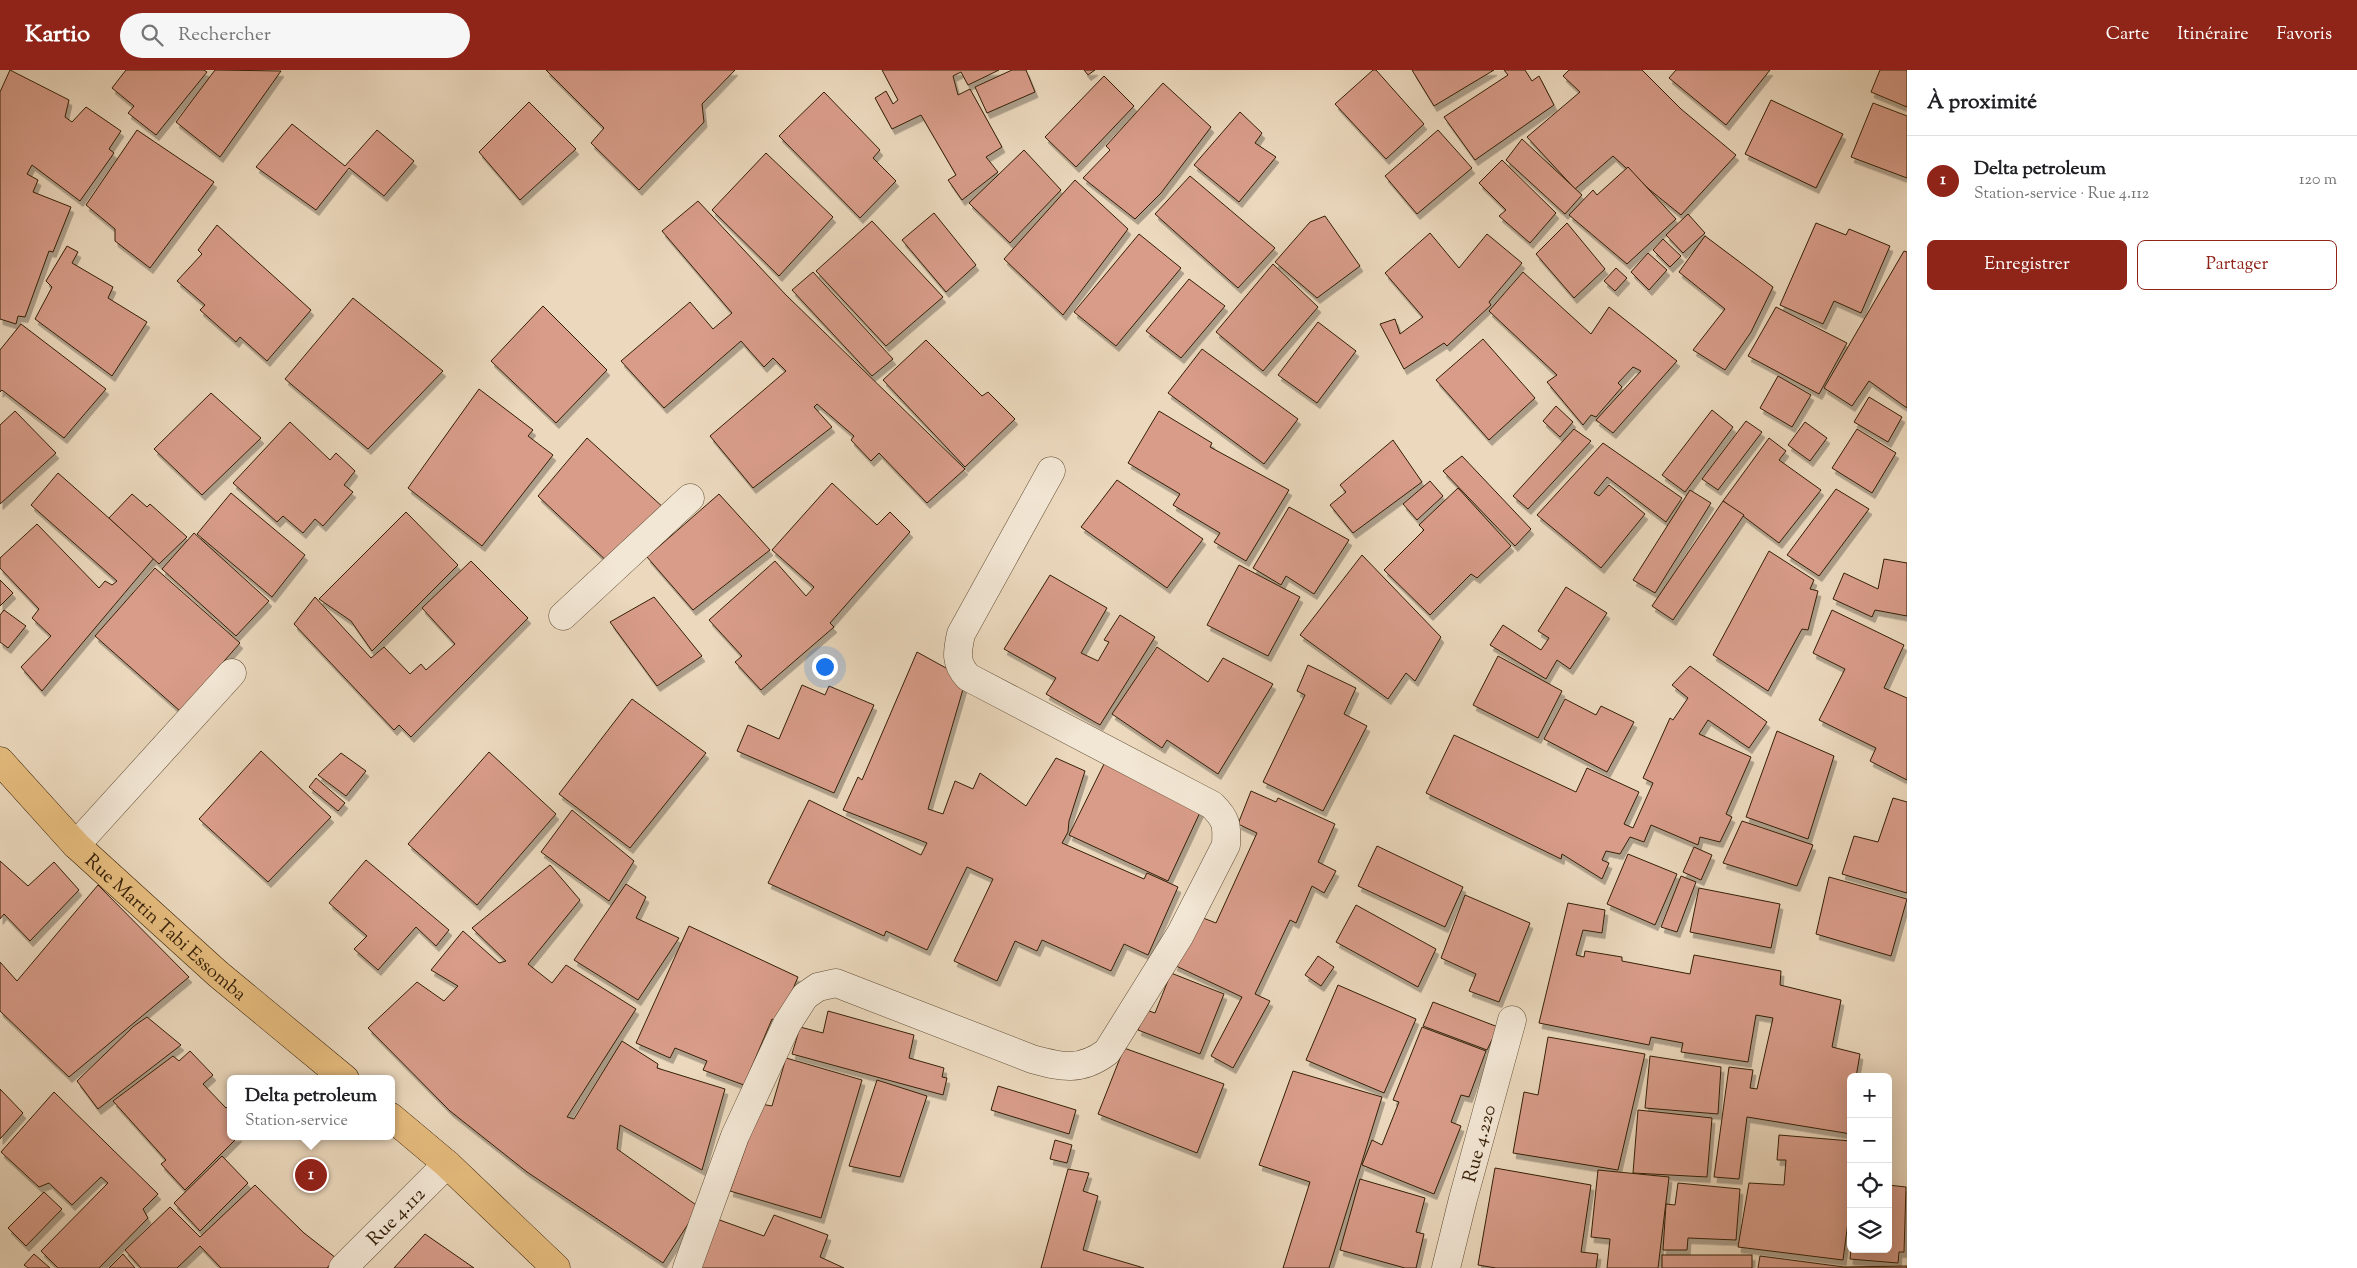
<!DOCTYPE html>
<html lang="fr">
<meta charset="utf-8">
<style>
body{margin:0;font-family:"Sorts Mill Goudy",serif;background:#f6f6f6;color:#202124}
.controls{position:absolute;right:15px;bottom:15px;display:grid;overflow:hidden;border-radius:8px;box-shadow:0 5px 20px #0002}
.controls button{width:45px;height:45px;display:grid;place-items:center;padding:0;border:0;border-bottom:1px solid #e0e0e0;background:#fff;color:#202124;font:25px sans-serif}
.you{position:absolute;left:824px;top:596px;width:18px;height:18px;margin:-12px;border:4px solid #fff;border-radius:50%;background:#1a73e8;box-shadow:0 0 0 8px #1a73e833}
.badge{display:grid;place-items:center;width:32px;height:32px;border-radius:50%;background:#8f2418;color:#fff;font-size:16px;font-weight:700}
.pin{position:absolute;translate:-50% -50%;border:2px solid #fff;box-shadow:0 1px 5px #0006}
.popup{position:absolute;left:227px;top:1005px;width:168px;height:65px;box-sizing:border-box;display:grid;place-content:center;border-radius:8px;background:#fff;filter:drop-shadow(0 1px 4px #0005);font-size:16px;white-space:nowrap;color:#757577}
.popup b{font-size:19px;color:#202124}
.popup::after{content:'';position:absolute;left:50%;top:100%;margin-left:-10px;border:10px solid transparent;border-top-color:#fff}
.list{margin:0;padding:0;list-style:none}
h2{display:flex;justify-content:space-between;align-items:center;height:65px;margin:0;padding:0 20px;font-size:21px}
h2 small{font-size:16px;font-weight:400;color:#757577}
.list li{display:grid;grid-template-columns:32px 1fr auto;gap:15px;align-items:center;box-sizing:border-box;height:90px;padding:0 20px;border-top:1px solid #e0e0e0}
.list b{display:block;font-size:19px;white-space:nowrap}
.list p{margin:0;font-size:16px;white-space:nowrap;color:#757577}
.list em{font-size:16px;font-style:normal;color:#757577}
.actions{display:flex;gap:10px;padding:15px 20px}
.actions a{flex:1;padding:11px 0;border:1px solid #8f2418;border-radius:8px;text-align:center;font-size:18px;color:#8f2418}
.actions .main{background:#8f2418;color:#fff}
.icon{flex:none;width:28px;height:28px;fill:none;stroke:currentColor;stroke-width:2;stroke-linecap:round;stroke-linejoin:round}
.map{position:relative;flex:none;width:1907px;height:1198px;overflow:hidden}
header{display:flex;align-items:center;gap:30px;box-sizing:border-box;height:70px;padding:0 25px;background:#8f2418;color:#fff}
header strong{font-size:24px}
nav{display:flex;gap:28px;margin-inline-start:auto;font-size:18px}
.search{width:350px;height:45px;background:#f6f6f6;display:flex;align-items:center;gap:12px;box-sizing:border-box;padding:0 18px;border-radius:28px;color:#757577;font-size:19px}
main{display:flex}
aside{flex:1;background:#fff}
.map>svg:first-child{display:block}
.building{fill:#d89c89;stroke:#341f06;filter:url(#shadow)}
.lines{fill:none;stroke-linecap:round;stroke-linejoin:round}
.street-casing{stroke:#624d34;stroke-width:29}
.primary-casing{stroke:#341f06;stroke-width:29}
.street{stroke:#f2e6d4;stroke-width:28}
.primary{stroke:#e6bc7e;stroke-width:28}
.labels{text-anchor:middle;stroke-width:4;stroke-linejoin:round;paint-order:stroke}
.street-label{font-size:19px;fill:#341f06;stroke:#f2e6d4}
</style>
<header>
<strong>Kartio</strong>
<div class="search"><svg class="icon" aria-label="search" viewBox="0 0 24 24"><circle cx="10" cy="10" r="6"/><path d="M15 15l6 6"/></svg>Rechercher</div>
<nav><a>Carte</a><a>Itinéraire</a><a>Favoris</a></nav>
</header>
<main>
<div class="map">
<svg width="1907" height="1198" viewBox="0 0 1907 1198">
<defs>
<filter id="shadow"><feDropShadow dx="3" dy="5.5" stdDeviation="0" flood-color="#0004"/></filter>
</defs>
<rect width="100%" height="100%" fill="#ebd8bd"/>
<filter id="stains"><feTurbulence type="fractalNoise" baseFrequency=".004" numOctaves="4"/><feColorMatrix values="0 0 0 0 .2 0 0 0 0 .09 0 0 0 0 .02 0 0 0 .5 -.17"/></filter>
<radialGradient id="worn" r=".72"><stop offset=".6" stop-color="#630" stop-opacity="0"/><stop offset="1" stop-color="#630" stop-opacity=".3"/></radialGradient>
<g class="building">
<path d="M10,0L69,30L65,47L72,52L86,37L121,61L109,79L114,83L80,131L32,95L27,104L38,110L33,122L71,137L53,182L49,181L25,247L18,246L16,254L0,249V22Z"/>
<path d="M126,0H204L207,2L156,65L128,43L134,36L112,18Z"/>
<path d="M215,0L281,1L220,87L176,52Z"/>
<path d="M546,0H735L702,34L704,52L639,120L591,73L604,58Z"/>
<path d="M882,0H999L968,15L961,2L953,6L958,25L970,19L1002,77L986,87L998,102L962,130L948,110L956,105L921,45L892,59L875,28L886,21L893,34L898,30Z"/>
<path d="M1012,0H1026L1035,22L987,43L975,17Z"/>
<path d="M1084,0H1095L1088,5Z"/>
<path d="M1373,0H1376L1424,54L1386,89L1335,34Z"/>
<path d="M1412,0H1494L1434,36Z"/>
<path d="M1504,0H1525L1532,11L1539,6L1554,35L1475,90L1444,47L1508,5Z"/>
<path d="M1569,0H1642L1681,39L1736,85L1681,145L1650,120L1613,86L1575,119L1527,67L1580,22L1563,6Z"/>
<path d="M1676,0H1770L1726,55L1669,8Z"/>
<path d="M1880,0H1907V37L1871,22Z"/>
<path d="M1104,6L1134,36L1076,97L1045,67Z"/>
<path d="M1163,13L1211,57L1161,123L1135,149L1083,108L1110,80L1106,76Z"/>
<path d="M824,22L880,80L873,88L896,111L860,148L779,66Z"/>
<path d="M1771,30L1843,64L1816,118L1745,84Z"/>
<path d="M529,32L576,79L520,130L479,82Z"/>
<path d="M1873,33L1907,46V108L1851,87Z"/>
<path d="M1240,42L1262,63L1255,73L1276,87L1239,132L1194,95Z"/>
<path d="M292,54L345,96L377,60L414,91L384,126L349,98L316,140L256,97Z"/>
<path d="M137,60L214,112L150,198L115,171V159L86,135Z"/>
<path d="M1438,60L1472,98L1417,144L1385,106Z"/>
<path d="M1522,69L1582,125L1565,144L1506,90Z"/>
<path d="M1024,80L1061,120L1010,173L969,133Z"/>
<path d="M766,83L833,147L779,206L712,140Z"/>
<path d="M1502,90L1556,143L1530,173L1499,146L1506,140L1479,113Z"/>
<path d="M1628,97L1676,149L1627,194L1569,145L1593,120L1597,125Z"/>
<path d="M1190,106L1275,178L1238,218L1155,144Z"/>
<path d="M1075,110L1128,159L1063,245L1004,189Z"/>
<path d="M698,131L786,225L965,399L927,433L879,383L871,391L851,370L854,366L817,334L814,337L832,357L753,418L710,366L786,301L773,288L764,297L741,271L664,338L621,291L690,232L713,259L732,243L662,161Z"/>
<path d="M934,143L976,195L946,222L902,170Z"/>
<path d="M1688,144L1705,163L1683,183L1666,165Z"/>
<path d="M1325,146L1360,196L1317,228L1275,192L1310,152Z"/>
<path d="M872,151L943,227L886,276L816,201Z"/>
<path d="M1567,153L1605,199L1574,228L1536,184Z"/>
<path d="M1816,153L1846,165L1849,159L1890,176L1861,243L1834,231L1823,254L1780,235Z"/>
<path d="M217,155L311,240L267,291L240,267L236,272L200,240L205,235L177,211L202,184L198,180Z"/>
<path d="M1430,163L1459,198L1487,164L1522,193L1489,232L1491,235L1447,276L1444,273L1404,299L1380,254L1395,249L1400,264L1423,247L1385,203Z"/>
<path d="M1139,164L1181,198L1116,276L1074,242Z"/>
<path d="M1705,166L1773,217L1751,262L1725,300L1693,280L1725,239L1679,202Z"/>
<path d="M1663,169L1681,186L1670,197L1653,180Z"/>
<path d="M67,176L78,182L72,193L113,217L108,228L147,252L112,306L35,249L52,217L46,211Z"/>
<path d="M1904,181L1907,182V338L1869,311L1852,336L1824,318Z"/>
<path d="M1648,183L1667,200L1649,220L1631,202Z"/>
<path d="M1273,194L1318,237L1263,301L1216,262Z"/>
<path d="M1616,198L1627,208L1615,221L1604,211Z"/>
<path d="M813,202L893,289L872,306L792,220Z"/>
<path d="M1523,202L1591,264L1609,237L1677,291L1613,363L1596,350L1641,301L1633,297L1618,313L1622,317L1596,347L1591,345L1583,355L1547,312L1557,305L1489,241Z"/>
<path d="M1189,209L1225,236L1181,288L1146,261Z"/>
<path d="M353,228L443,301L368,379L285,309Z"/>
<path d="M543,236L607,300L556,353L491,291Z"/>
<path d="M1776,237L1847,273L1819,324L1748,286Z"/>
<path d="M1318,252L1356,281L1317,333L1278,305Z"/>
<path d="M21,254L106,319L64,368L2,320L0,322V280Z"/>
<path d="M1483,269L1535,328L1489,370L1436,310Z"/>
<path d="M926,270L982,326L988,322L1015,349L965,397L883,310Z"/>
<path d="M1202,279L1298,349L1264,394L1168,323Z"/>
<path d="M1778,306L1811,325L1792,357L1760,338Z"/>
<path d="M479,319L533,360L528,366L553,385L482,476L408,418Z"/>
<path d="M211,323L261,368L202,425L154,379Z"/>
<path d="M1869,327L1902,347L1888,372L1854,352Z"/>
<path d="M1556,336L1573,352L1560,367L1543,351Z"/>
<path d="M1712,340L1733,357L1685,422L1662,405Z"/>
<path d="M15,341L56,383L0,434V355Z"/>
<path d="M1159,341L1212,373L1210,377L1289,420L1246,491L1214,472L1220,463L1173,435L1180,424L1128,393Z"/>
<path d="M1746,351L1762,362L1718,420L1702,409Z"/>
<path d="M290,352L330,390L336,383L355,401L344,415L353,422L323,456L315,449L303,463L283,446L277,452L233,413Z"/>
<path d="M1805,352L1827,368L1810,391L1788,375Z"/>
<path d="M1574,359L1591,371L1528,439L1513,426Z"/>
<path d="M1857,359L1896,383L1872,423L1832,398Z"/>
<path d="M587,368L665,439L612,496L538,426Z"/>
<path d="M1769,368L1786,381L1779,390L1821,420L1779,473L1723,431Z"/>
<path d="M1393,370L1422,412L1353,463L1330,435L1346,422L1340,415Z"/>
<path d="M1603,373L1682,428L1666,452L1607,407L1594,423L1599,426L1609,415L1645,444L1601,498L1537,445Z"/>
<path d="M1462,386L1531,459L1515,476L1443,401Z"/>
<path d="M58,403L154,488L42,621L21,597L51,566L32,548L39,539L0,498V488L37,454L99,518L105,511L112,515L117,511L31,435Z"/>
<path d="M1117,410L1203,469L1167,518L1081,457Z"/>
<path d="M1430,411L1443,426L1417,450L1403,434Z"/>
<path d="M832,413L877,455L890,442L910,462L830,553L834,557L761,620L735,592L742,586L709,550L775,491L806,526L814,517L772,480Z"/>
<path d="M1458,418L1511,476L1477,508L1471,504L1430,545L1384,500L1424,460L1419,455Z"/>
<path d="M1836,419L1869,439L1819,506L1787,485Z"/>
<path d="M1690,420L1711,433L1655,523L1633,510Z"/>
<path d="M231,423L305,485L272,527L197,464Z"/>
<path d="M132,424L147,437L150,434L187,467L159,494L109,448Z"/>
<path d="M719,424L770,480L693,540L647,487Z"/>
<path d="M1723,431L1744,445L1673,550L1652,536Z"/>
<path d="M1289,437L1349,470L1314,524L1286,506L1281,515L1253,498Z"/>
<path d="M406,442L458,495L372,581L351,551L319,529Z"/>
<path d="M194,463L269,531L236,566L162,499Z"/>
<path d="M1769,481L1814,510L1810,519L1818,521L1808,560L1802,559L1768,621L1713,585Z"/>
<path d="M1362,485L1441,567L1415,611L1406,603L1388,629L1300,565Z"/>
<path d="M1884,489L1907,493V546L1875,540L1872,547L1833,529L1844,503L1878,519Z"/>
<path d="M471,491L528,548L411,667L399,655L394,660L294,554L315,527L371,588L384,577L410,604L421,594L426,600L455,574L422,538Z"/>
<path d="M1239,495L1300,527L1268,586L1207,555Z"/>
<path d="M155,498L240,573L180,641L95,566Z"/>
<path d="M1050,505L1107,538L1081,583L1098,591L1109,572L1104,570L1120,545L1155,567L1100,655L1046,624L1056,608L1004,579Z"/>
<path d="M0,510L13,523L0,536Z"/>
<path d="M1566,517L1607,543L1570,599L1557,590L1546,609L1490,575L1503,555L1541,580L1549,568L1538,561Z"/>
<path d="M654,527L702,586L657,616L610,552Z"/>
<path d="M4,540L26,556L8,578L0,572V545Z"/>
<path d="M1832,540L1904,575L1884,618L1907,628V710L1870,691L1876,678L1819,650L1845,599L1813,583Z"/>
<path d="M1157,577L1208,612L1223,588L1273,614L1218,704L1167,670L1162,678L1112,644Z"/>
<path d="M917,582L966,609L928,739L943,744L955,711L973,719L980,703L1026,736L1056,688L1085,701L1069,751L1068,762L1062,773L1144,809L1147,803L1178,817L1148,885L1124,874L1111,901L1042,870L1037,881L1015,871L997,911L954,891L993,809L967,797L927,880L886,861L884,866L768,813L809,730L921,785L927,773L843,740L858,707L862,710Z"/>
<path d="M1498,586L1562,621L1538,668L1473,635Z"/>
<path d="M1308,595L1356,618L1344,644L1367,656L1323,741L1263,712L1305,625L1297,621Z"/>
<path d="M1690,596L1767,652L1749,678L1708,650L1699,664L1751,687L1726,744L1732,747L1720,772L1700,767L1698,775L1651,755L1644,772L1630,767L1620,784L1606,781L1602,790L1609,793L1602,809L1562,784L1561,789L1426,723L1454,665L1576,722L1587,698L1639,722L1624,754L1633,758L1653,713L1643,708L1670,648L1673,650L1688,628L1672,615Z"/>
<path d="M802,615L825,625L829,616L874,635L834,723L737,681L748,655L779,669Z"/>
<path d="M632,629L706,683L630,778L559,724Z"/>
<path d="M1565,629L1596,645L1601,636L1634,652L1607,702L1544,669Z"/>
<path d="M1777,661L1834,686L1808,769L1746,747Z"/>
<path d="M261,681L331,747L268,812L199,749Z"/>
<path d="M489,682L556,744L477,835L408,774Z"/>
<path d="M341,683L366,701L346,726L318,705Z"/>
<path d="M1105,692L1203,736L1168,811L1069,765Z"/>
<path d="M316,708L345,733L338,741L309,717Z"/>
<path d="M1251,721L1276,732L1278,728L1335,754L1318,792L1336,801L1324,823L1312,816L1296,853L1290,850L1255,924L1270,931L1233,998L1211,986L1242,927L1174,895L1198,846L1216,853L1257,763L1238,754Z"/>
<path d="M1893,728L1907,732V823L1842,804L1854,766L1878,772Z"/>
<path d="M572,740L634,791L609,831L541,782Z"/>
<path d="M1742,751L1813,775L1797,816L1723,793Z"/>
<path d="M1377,776L1463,817L1445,857L1358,816Z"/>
<path d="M1694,777L1712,785L1701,810L1683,802Z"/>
<path d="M1628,784L1677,804L1655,855L1607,834Z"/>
<path d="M366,790L449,860L436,876L416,857L378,900L354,879L367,866L329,833Z"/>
<path d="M0,791L28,816L54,792L79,820L30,871L4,844L0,849Z"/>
<path d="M550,795L580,830L528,894L552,913L566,895L636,939L567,1047L574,1049L622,971L658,994L657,998L725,1019L702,1100L620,1055L617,1079L699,1137L663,1193L527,1102L450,1041L368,958L417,912L444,931L458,916L431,900L463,861L499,893L506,891L472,858Z"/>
<path d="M1681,806L1696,812L1677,862L1661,857Z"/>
<path d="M1829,807L1907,829L1891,886L1816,864Z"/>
<path d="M626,814L646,827L636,848L679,868L638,930L574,890Z"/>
<path d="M98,815L189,907L69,1007L0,941V892L17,911Z"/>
<path d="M1699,818L1780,834L1771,878L1690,862Z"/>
<path d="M1465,825L1530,853L1499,932L1469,921L1476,904L1441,888Z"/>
<path d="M1568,833L1605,840L1602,863L1583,860L1576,885L1584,887L1585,881L1622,887V891L1690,904L1694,885L1781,901L1780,915L1841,930L1832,977L1860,984L1856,1007H1851V1064L1747,1047L1739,1109L1714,1107L1729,997L1753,1000L1750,1018L1757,1019L1773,948L1756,945L1748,992L1681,982L1683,973L1651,967L1649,975L1539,953Z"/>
<path d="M1356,835L1436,879L1418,917L1336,872Z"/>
<path d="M689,856L798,907L779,952L772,949L744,1015L703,1000L707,991L675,978L670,988L636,973Z"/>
<path d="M1318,886L1334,897L1321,916L1305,905Z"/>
<path d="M1171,903L1224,924L1200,984L1138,960L1146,940L1155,943Z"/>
<path d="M1338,915L1416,949L1384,1023L1306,990Z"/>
<path d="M1433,932L1498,957L1487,980L1423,956Z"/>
<path d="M828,941L914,965L909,988L944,998L942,1007L947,1008L943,1025L792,984L800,957L823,963Z"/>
<path d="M147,947L181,975L98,1039L77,1011L134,956Z"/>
<path d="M1422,957L1486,981L1469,1027L1461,1025L1451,1052L1461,1056L1434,1124L1362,1095L1372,1070L1382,1075L1399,1032L1393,1030Z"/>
<path d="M1548,967L1645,984L1618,1100L1513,1083L1524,1022L1538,1025Z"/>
<path d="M1124,978L1224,1014L1197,1083L1098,1044Z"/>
<path d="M190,981L213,1005L203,1014L226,1038L231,1034V1066H239L185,1120L161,1094L166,1090L113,1031L173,986L179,991Z"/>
<path d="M1650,986L1721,997L1718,1044L1645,1038Z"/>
<path d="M786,988L862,1010L821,1148L730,1121L761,1034L772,1036Z"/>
<path d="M1293,1001L1382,1027L1329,1198H1283L1310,1112L1259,1095Z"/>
<path d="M877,1010L927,1026L900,1107L849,1096Z"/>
<path d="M998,1016L1076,1040L1069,1064L991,1040Z"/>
<path d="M0,1019L23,1043L0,1069Z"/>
<path d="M54,1022L158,1124L143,1139L148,1148L99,1198H58L41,1181L108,1113L101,1107L72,1135L49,1113L39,1117L1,1082Z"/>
<path d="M1638,1040L1712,1048L1707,1107L1633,1103Z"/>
<path d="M1779,1065L1851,1071V1129L1843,1190L1738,1177L1749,1113L1784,1115L1786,1090H1777Z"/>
<path d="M1055,1070L1072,1075L1067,1093L1050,1089Z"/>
<path d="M222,1086L248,1113L200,1161L174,1133Z"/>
<path d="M1495,1098L1591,1115L1581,1182L1598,1184L1596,1198H1496L1478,1195Z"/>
<path d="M1068,1099L1089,1103L1083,1121L1098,1126L1083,1180L1144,1198H1041Z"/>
<path d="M1598,1100L1669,1107L1658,1198H1607L1610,1169L1591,1167Z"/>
<path d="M1360,1109L1425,1128L1416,1162L1424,1164L1416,1198H1405L1340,1180Z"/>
<path d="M1678,1113L1740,1119L1736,1170L1688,1168L1687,1180H1663L1666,1134L1675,1135Z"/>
<path d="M255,1115L304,1163L336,1188L327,1198H221L200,1176L177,1198H141L125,1180L170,1137L200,1167Z"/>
<path d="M1888,1115L1906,1117L1904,1182H1899L1898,1193L1850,1189L1851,1179H1888Z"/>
<path d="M44,1122L62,1139L26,1176L8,1158Z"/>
<path d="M774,1145L828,1165L820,1187L844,1198H695L714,1148L764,1166Z"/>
<path d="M425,1164L474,1198H394Z"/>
<path d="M34,1184L50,1198H28L24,1195Z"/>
<path d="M123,1184L135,1198H109Z"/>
<rect x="1662" y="1185" width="90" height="13"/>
<path d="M1760,1186L1844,1197L1907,1196V1198H1758Z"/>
</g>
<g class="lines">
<defs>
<g id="street">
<path d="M563,546L690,428"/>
<path d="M76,775L232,603"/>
<path id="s1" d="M343,1198L447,1094"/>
<path d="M687,1198L735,1066L787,954L805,926L818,917L836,913L1032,989C1062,997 1080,1002 1107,982L1180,865L1226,775C1227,755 1227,750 1212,735L968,607C955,593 957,582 961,564L1051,401"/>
<path id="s2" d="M1446,1198L1463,1129L1512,950"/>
</g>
<g id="primary">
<path id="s3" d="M0,691L76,775L218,904L345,1009"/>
<path d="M391,1047L447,1094L556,1198"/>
</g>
</defs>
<use href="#street" class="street-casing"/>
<use href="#primary" class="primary-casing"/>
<use href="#street" class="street"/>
<use href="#primary" class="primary"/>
</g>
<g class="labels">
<g class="street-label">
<text dy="7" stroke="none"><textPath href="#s3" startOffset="235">Rue Martin Tabi Essomba</textPath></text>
<text dy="7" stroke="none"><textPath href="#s2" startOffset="129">Rue 4.220</textPath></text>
<text dy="7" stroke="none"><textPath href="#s1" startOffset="74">Rue 4.112</textPath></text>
</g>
</g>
<rect width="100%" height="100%" filter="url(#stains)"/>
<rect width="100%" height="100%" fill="url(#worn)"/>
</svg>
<div class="controls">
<button>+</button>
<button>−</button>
<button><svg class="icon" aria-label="locate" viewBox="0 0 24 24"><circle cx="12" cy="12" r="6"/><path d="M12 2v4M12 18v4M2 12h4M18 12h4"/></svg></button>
<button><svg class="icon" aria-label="layers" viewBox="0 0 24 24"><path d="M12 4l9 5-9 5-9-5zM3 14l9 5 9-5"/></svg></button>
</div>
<div class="you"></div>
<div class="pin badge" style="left:311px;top:1105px">1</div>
<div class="popup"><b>Delta petroleum</b>Station-service</div>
</div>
<aside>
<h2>À proximité<small></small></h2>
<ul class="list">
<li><span class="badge">1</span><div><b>Delta petroleum</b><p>Station-service · Rue 4.112</p></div><em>120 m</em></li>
</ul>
<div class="actions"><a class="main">Enregistrer</a><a>Partager</a></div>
</aside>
</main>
